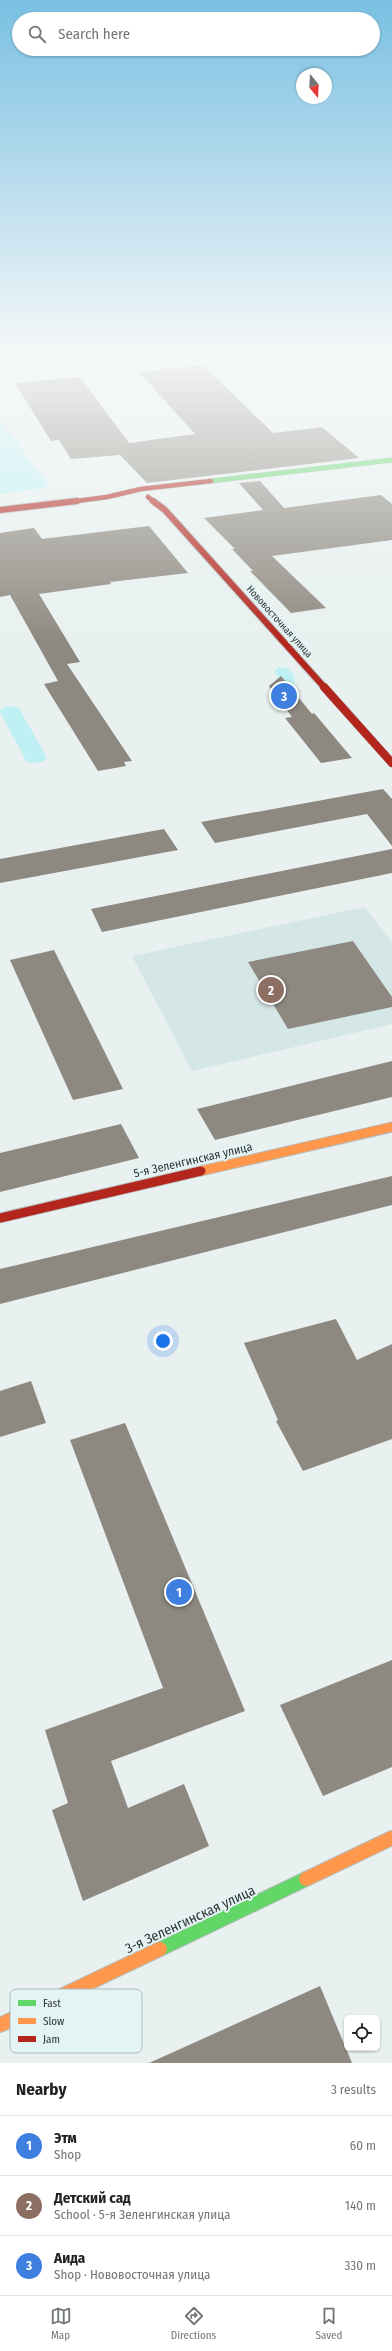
<!DOCTYPE html>
<meta charset="utf-8">
<style>
body{margin:0;font-family:"Fira Sans Condensed",sans-serif;background:#f6f6f6;color:#202124}
.controls{position:absolute;right:12px;bottom:12px;display:grid;overflow:hidden;border-radius:6px;box-shadow:0 1px 3px #0004}
.controls button{width:36px;height:36px;display:grid;place-items:center;padding:0;border:0;border-bottom:1px solid #e0e0e0;background:#fff;color:#202124;font:20px sans-serif}
.compass{position:absolute;left:296px;top:68px;width:36px;height:36px;border-radius:50%;background:#fff;box-shadow:0 1px 3px #0004;rotate:162deg}
.you{position:absolute;left:163px;top:1341px;width:14px;height:14px;margin:-10px;border:3px solid #fff;border-radius:50%;background:#1a73e8;box-shadow:0 0 0 6px #1a73e833}
.badge{display:grid;place-items:center;width:26px;height:26px;border-radius:50%;background:#6f7676;color:#fff;font-size:13px;font-weight:700}
.pin{position:absolute;translate:-50% -50%;border:2px solid #fff;box-shadow:0 1px 4px #0006}
.list{margin:0;padding:0;list-style:none}
h2{display:flex;justify-content:space-between;align-items:center;height:52px;margin:0;padding:0 16px;font-size:17px}
h2 small{font-size:13px;font-weight:400;color:#757577}
.list li{display:grid;grid-template-columns:26px 1fr auto;gap:12px;align-items:center;box-sizing:border-box;height:60px;padding:0 16px;border-top:1px solid #e0e0e0}
.list b{display:block;font-size:15px;white-space:nowrap}
.list p{margin:0;font-size:13px;white-space:nowrap;color:#757577}
.list em{font-size:13px;font-style:normal;color:#757577}
.icon{flex:none;width:22px;height:22px;fill:none;stroke:currentColor;stroke-width:2;stroke-linecap:round;stroke-linejoin:round}
.map{position:relative;flex:none;width:392px;height:2063px;overflow:hidden}
.search{position:absolute;background:#fff;box-shadow:0 1px 3px #0004;left:12px;right:12px;top:12px;height:44px;display:flex;align-items:center;gap:10px;box-sizing:border-box;padding:0 14px;border-radius:22px;color:#757577;font-size:15px}
.sheet{height:232px;background:#fff}
nav{display:flex;justify-content:space-around;align-items:center;box-sizing:border-box;height:56px;border-top:1px solid #e0e0e0;background:#fff;font-size:11px;color:#757577}
nav a{display:grid;justify-items:center;gap:2px}
nav .on{color:#6f7676}
.map>svg:first-child{display:block}
.built{fill:#d5e6e7}
.green{fill:#bff1f4}
.water{fill:#74d3d8}
.building{fill:#8e8980}
.lines{fill:none;stroke-linecap:round;stroke-linejoin:round}
.fast-far1-casing{stroke:#b5bcbc;stroke-width:5.5}
.fast-casing{stroke:#b5bcbc;stroke-width:16}
.slow-far1-casing{stroke:#b5bcbc;stroke-width:11}
.slow-casing{stroke:#b5bcbc;stroke-width:16}
.jam-far3-casing{stroke:#b5bcbc;stroke-width:5.5}
.jam-far2-casing{stroke:#b5bcbc;stroke-width:8}
.jam-far1-casing{stroke:#b5bcbc;stroke-width:9}
.jam-casing{stroke:#b5bcbc;stroke-width:11}
.fast-far1{stroke:#63d668;stroke-width:4.5}
.fast{stroke:#63d668;stroke-width:14}
.slow-far1{stroke:#ff974d;stroke-width:9}
.slow{stroke:#ff974d;stroke-width:14}
.jam-far3{stroke:#b3261e;stroke-width:4.5}
.jam-far2{stroke:#b3261e;stroke-width:6}
.jam-far1{stroke:#b3261e;stroke-width:8}
.jam{stroke:#b3261e;stroke-width:9}
.rail{stroke:#d4d7d7;stroke-width:1.5;stroke-dasharray:2.5 2.5;stroke-linecap:butt}
.labels{text-anchor:middle;stroke-width:4;stroke-linejoin:round;paint-order:stroke}
.far-street-label{font-size:10px;fill:#2e3434;stroke:#e4f3f4}
.street-label{font-size:12px;fill:#2e3434;stroke:#e4f3f4}
.near-street-label{font-size:14px;fill:#2e3434;stroke:#e4f3f4}
.key{fill:#e4f3f4;stroke:#adbaba;stroke-width:1}
.key-label{font-size:11px;fill:#2e3434}
</style>
<div class="map">
<svg width="392" height="2063" viewBox="0 0 392 2063">
<rect width="100%" height="100%" fill="#e8f0f0"/>
<g class="built">
<path d="M374,353H392V370L368,358L381,356Z"/>
<path d="M365,907L392,942V1024L192,1071L132,956Z"/>
</g>
<g class="green">
<path d="M0,420L49,487L0,494Z"/>
<path d="M279,667L288,668L294,675L295,684L293,686H286L274,672Z"/>
<path d="M7,706L19,708L47,758C42,764 33,764 26,761L0,712L1,709Z"/>
</g>
<path class="water" d="M0,353H83L0,364Z"/>
<g class="building">
<path d="M203,365L273,433L322,427L359,458L147,483L120,455L71,459L59,440L51,441L15,383L80,377L129,443L195,434L139,372Z"/>
<path d="M260,481L284,508L381,495L392,504V540L272,556L326,608L291,613L250,571H253L232,549H235L204,518L263,510L239,483Z"/>
<path d="M149,526L188,573L110,582L111,584L39,594L80,662L67,664L132,761L124,762L126,766L98,771L44,684L58,681L10,595L0,597V533L34,528L42,539Z"/>
<path d="M281,676L312,714L314,713L352,758L321,763L285,718L292,717L269,686Z"/>
<path d="M383,789L392,799V846L367,814L215,843L201,822Z"/>
<path d="M164,829L178,850L0,883V859Z"/>
<path d="M392,849V873L102,932L91,909Z"/>
<path d="M353,941L392,997V1007L288,1029L248,962Z"/>
<path d="M54,950L123,1089L73,1100L10,960Z"/>
<path d="M392,1061V1097L215,1140L197,1109Z"/>
<path d="M121,1124L139,1158L0,1192V1153Z"/>
<path d="M392,1176V1205L0,1304V1269Z"/>
<path d="M336,1319L357,1360L392,1344V1439L303,1471L276,1421L278,1420L244,1343Z"/>
<path d="M31,1381L46,1423L0,1437V1391Z"/>
<path d="M125,1423L245,1711L111,1761L128,1808L184,1784L209,1846L83,1901L52,1810L68,1803L45,1730L163,1688L70,1440Z"/>
<path d="M392,1660V1767L323,1796L280,1705Z"/>
<path d="M320,1986L352,2063H149Z"/>
</g>
<g class="lines">
<defs>
<path id="fast-far1" d="M211,481L392,460"/>
<path id="fast" d="M160,1949L306,1879"/>
<path id="slow-far1" d="M201,1171L392,1127"/>
<g id="slow">
<path d="M306,1879L392,1838"/>
<path d="M0,2025L160,1949"/>
</g>
<g id="jam-far3">
<path d="M148,497L154,502"/>
<path d="M69,502L107,497L141,489L211,481"/>
</g>
<g id="jam-far2">
<path d="M153,501L165,510L325,688"/>
<path d="M0,510L77,501"/>
</g>
<path id="jam-far1" d="M324,687L392,763"/>
<path id="jam" d="M0,1218L201,1171"/>
</defs>
<use href="#fast-far1" class="fast-far1-casing"/>
<use href="#fast" class="fast-casing"/>
<use href="#slow-far1" class="slow-far1-casing"/>
<use href="#slow" class="slow-casing"/>
<use href="#jam-far3" class="jam-far3-casing"/>
<use href="#jam-far2" class="jam-far2-casing"/>
<use href="#jam-far1" class="jam-far1-casing"/>
<use href="#jam" class="jam-casing"/>
<use href="#fast-far1" class="fast-far1"/>
<use href="#fast" class="fast"/>
<use href="#slow-far1" class="slow-far1"/>
<use href="#slow" class="slow"/>
<use href="#jam-far3" class="jam-far3"/>
<use href="#jam-far2" class="jam-far2"/>
<use href="#jam-far1" class="jam-far1"/>
<use href="#jam" class="jam"/>
<g class="rail">
<path d="M314,353L392,392"/>
<path d="M331,353L392,383"/>
</g>
</g>
<linearGradient id="sky" x2="0" y2="1"><stop stop-color="#79c0e2"/><stop offset="0.55" stop-color="#f5f8f8"/><stop offset="1" stop-color="#f5f8f8" stop-opacity="0"/></linearGradient>
<rect width="392" height="642" fill="url(#sky)"/>
<g class="labels">
<g class="far-street-label">
<text transform="translate(280 621) rotate(48)" y="4">Нововосточная улица</text>
</g>
<g class="street-label">
<text transform="translate(193 1160) rotate(-13)" y="4">5-я Зеленгинская улица</text>
</g>
<g class="near-street-label">
<text transform="translate(190 1919) rotate(-25)" y="5">3-я Зеленгинская улица</text>
</g>
</g>
<rect x="10" y="1989" width="132" height="64" rx="6" class="key"/>
<rect x="18" y="2000" width="18" height="6" fill="#63d668"/>
<rect x="18" y="2018" width="18" height="6" fill="#ff974d"/>
<rect x="18" y="2036" width="18" height="6" fill="#b3261e"/>
<g class="key-label">
<text x="43" y="2007">Fast</text>
<text x="43" y="2025">Slow</text>
<text x="43" y="2043">Jam</text>
</g>
</svg>
<div class="controls">
<button><svg class="icon" aria-label="locate" viewBox="0 0 24 24"><circle cx="12" cy="12" r="6"/><path d="M12 2v4M12 18v4M2 12h4M18 12h4"/></svg></button>
</div>
<svg class="compass" viewBox="-18 -18 36 36"><path d="M0-13l5 13h-10z" fill="#e53935"/><path d="M0 13l5-13h-10z" fill="#757577"/></svg>
<div class="you"></div>
<div class="pin badge" style="left:179px;top:1592px;background:#3f7fe0">1</div>
<div class="pin badge" style="left:271px;top:990px;background:#8d6e63">2</div>
<div class="pin badge" style="left:284px;top:696px;background:#3f7fe0">3</div>
<div class="search"><svg class="icon" aria-label="search" viewBox="0 0 24 24"><circle cx="10" cy="10" r="6"/><path d="M15 15l6 6"/></svg>Search here</div>
</div>
<section class="sheet">
<h2>Nearby<small>3 results</small></h2>
<ul class="list">
<li><span class="badge" style="background:#3f7fe0">1</span><div><b>Этм</b><p>Shop</p></div><em>60 m</em></li>
<li><span class="badge" style="background:#8d6e63">2</span><div><b>Детский сад</b><p>School · 5-я Зеленгинская улица</p></div><em>140 m</em></li>
<li><span class="badge" style="background:#3f7fe0">3</span><div><b>Аида</b><p>Shop · Нововосточная улица</p></div><em>330 m</em></li>
</ul>
</section>
<nav>
<a class="on"><svg class="icon" aria-label="map" viewBox="0 0 24 24"><path d="M3 6l6-2 6 2 6-2v14l-6 2-6-2-6 2zM9 4v14M15 6v14"/></svg>Map</a>
<a><svg class="icon" aria-label="directions" viewBox="0 0 24 24"><path d="M12 3l9 9-9 9-9-9zM9 14v-3h6M13 9l2 2-2 2"/></svg>Directions</a>
<a><svg class="icon" aria-label="saved" viewBox="0 0 24 24"><path d="M7 4h10v16l-5-4-5 4z"/></svg>Saved</a>
</nav>
